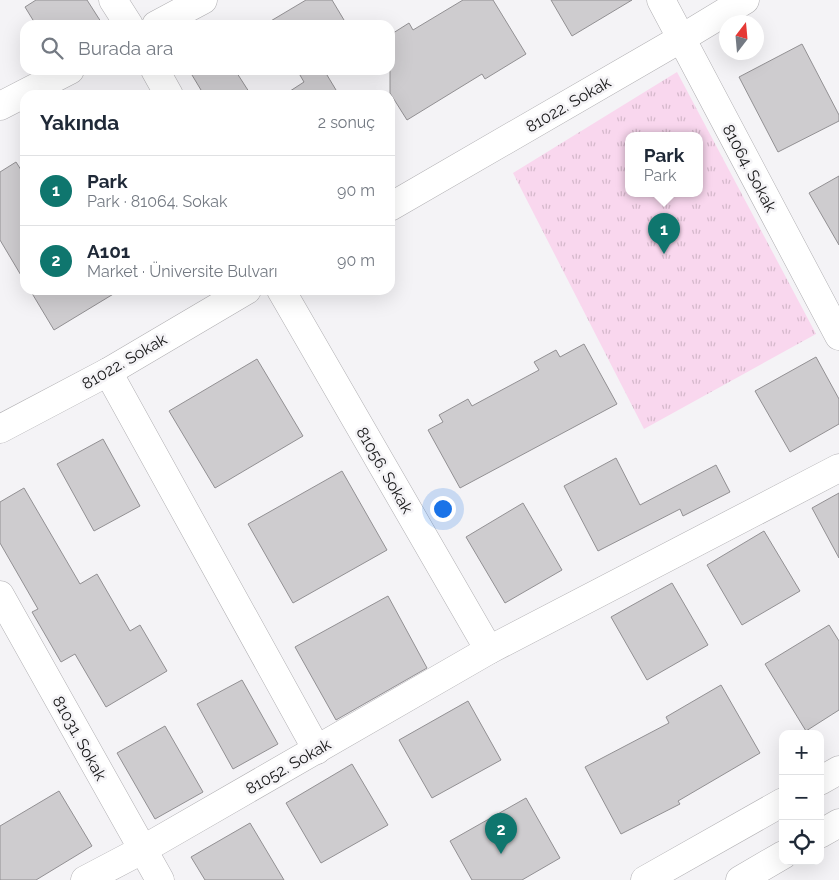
<!DOCTYPE html>
<html lang="tr">
<meta charset="utf-8">
<style>
body{margin:0;font-family:Raleway,sans-serif;background:#f6f6f7;color:#1f2937}
.controls{position:absolute;right:15px;bottom:15px;display:grid;overflow:hidden;border-radius:10px;box-shadow:0 5px 20px #0002}
.controls button{width:45px;height:45px;display:grid;place-items:center;padding:0;border:0;border-bottom:1px solid #e0e1e3;background:#fff;color:#1f2937;font:25px sans-serif}
.compass{position:absolute;left:719px;top:15px;width:45px;height:45px;border-radius:50%;background:#fff;box-shadow:0 5px 20px #0002;rotate:16deg}
.you{position:absolute;left:442px;top:508px;width:18px;height:18px;margin:-12px;border:4px solid #fff;border-radius:50%;background:#1a73e8;box-shadow:0 0 0 8px #1a73e833}
.badge{display:grid;place-items:center;width:32px;height:32px;border-radius:50%;background:#0f766e;color:#fff;font-size:16px;font-weight:700}
.pin{position:absolute;translate:-50% -41px;filter:drop-shadow(0 1px 2px #0008)}
.pin::after{content:'';position:absolute;top:26px;width:18px;height:15px;background:inherit;clip-path:polygon(0 0,100% 0,50% 100%)}
.popup{position:absolute;left:625px;top:132px;width:78px;height:65px;box-sizing:border-box;display:grid;place-content:center;border-radius:10px;background:#fff;filter:drop-shadow(0 1px 4px #0005);font-size:16px;white-space:nowrap;color:#747a83}
.popup b{font-size:19px;color:#1f2937}
.popup::after{content:'';position:absolute;left:50%;top:100%;margin-left:-10px;border:10px solid transparent;border-top-color:#fff}
.list{margin:0;padding:0;list-style:none}
h2{display:flex;justify-content:space-between;align-items:center;height:65px;margin:0;padding:0 20px;font-size:21px}
h2 small{font-size:16px;font-weight:400;color:#747a83}
.list li{display:grid;grid-template-columns:32px 1fr auto;gap:15px;align-items:center;box-sizing:border-box;height:70px;padding:0 20px;border-top:1px solid #e0e1e3}
.list b{display:block;font-size:19px;white-space:nowrap}
.list p{margin:0;font-size:16px;white-space:nowrap;color:#747a83}
.list em{font-size:16px;font-style:normal;color:#747a83}
.icon{flex:none;width:28px;height:28px;fill:none;stroke:currentColor;stroke-width:2;stroke-linecap:round;stroke-linejoin:round}
.map{position:relative;flex:none;width:839px;height:880px;overflow:hidden}
.search{position:absolute;background:#fff;box-shadow:0 5px 20px #0002;left:20px;top:20px;width:375px;height:55px;display:flex;align-items:center;gap:12px;box-sizing:border-box;padding:0 18px;border-radius:15px;color:#747a83;font-size:19px}
.panel{position:absolute;background:#fff;box-shadow:0 5px 20px #0002;left:20px;top:90px;width:375px;height:205px;border-radius:15px}
.map>svg:first-child{display:block}
.park{fill:url(#park-tufts);fill-rule:evenodd}
.building{fill:#cecccf;stroke:#929093}
.lines{fill:none;stroke-linecap:round;stroke-linejoin:round}
.street-casing{stroke:#b0afb2;stroke-width:29}
.primary-casing{stroke:#b0afb2;stroke-width:29}
.street{stroke:#fff;stroke-width:28}
.primary{stroke:#fff;stroke-width:28}
.labels{text-anchor:middle;stroke-width:5;stroke-linejoin:round;paint-order:stroke}
.street-label{font-size:16px;fill:#171718;stroke:#f4f3f6}
</style>
<div class="map">
<svg width="839" height="880" viewBox="0 0 839 880">
<defs>
<pattern id="park-tufts" width="24" height="20" patternUnits="userSpaceOnUse" patternTransform="scale(1.25)"><rect width="24" height="20" fill="#f9d7ee"/><path d="M3 7l-1-3M5 7V3M7 7l1-3M15 17l-1-3M17 17v-4M19 17l1-3" fill="none" stroke="#d5b8cb"/></pattern>
</defs>
<rect width="100%" height="100%" fill="#f4f3f6"/>
<path class="park" d="M677,72L816,334L644,429L513,173ZM629,135H699V193H629Z"/>
<g class="building">
<path d="M36,0H87L103,25H36L25,7Z"/>
<path d="M306,0H332L347,25H264Z"/>
<path d="M463,0H493L526,54L485,79L482,74L407,120L390,93V35L409,23L413,30Z"/>
<path d="M551,0H632L572,36Z"/>
<path d="M802,44L839,115V121L778,152L739,77Z"/>
<path d="M189,70H235L251,95H204Z"/>
<path d="M297,70H324L339,95H284L304,82Z"/>
<path d="M16,162L25,176V282L0,240V172Z"/>
<path d="M839,176V245L809,193Z"/>
<path d="M30,290H120L54,330Z"/>
<path d="M584,344L617,404L460,488L428,430L443,422L439,415L468,399L472,406L539,370L534,362L556,350L560,357Z"/>
<path d="M816,357L839,399V424L790,452L755,391Z"/>
<path d="M257,359L303,436L215,488L169,411Z"/>
<path d="M103,439L140,506L94,531L57,464Z"/>
<path d="M616,458L640,505L716,465L730,492L683,516L680,509L598,551L564,486Z"/>
<path d="M342,471L387,550L293,603L248,524Z"/>
<path d="M24,488L80,584L97,574L130,631L140,625L167,671L106,707L75,654L61,662L32,612L38,609L0,543V502Z"/>
<path d="M839,493V558L812,508Z"/>
<path d="M523,503L562,570L505,603L466,537Z"/>
<path d="M764,531L800,591L742,625L707,565Z"/>
<path d="M672,583L708,645L647,680L611,617Z"/>
<path d="M388,596L427,668L336,720L295,647Z"/>
<path d="M829,625L839,641V710L806,731L765,664Z"/>
<path d="M242,680L278,744L233,769L197,704Z"/>
<path d="M721,685L760,753L678,801L680,804L621,834L585,767L669,723L666,717Z"/>
<path d="M468,701L501,760L432,798L399,740Z"/>
<path d="M165,726L203,792L155,819L117,753Z"/>
<path d="M352,764L388,825L321,863L286,803Z"/>
<path d="M59,791L92,846L36,880H0V826Z"/>
<path d="M526,798L560,858L522,880H472L450,841Z"/>
<path d="M250,823L284,880H205L191,857Z"/>
</g>
<g class="lines">
<defs>
<g id="street">
<path d="M113,0L129,25"/>
<path d="M661,0L839,336"/>
<path d="M156,25L203,0"/>
<path d="M155,70L169,95"/>
<path d="M0,106L70,70"/>
<path d="M390,207L682,38L745,0"/>
<path d="M281,290L489,650"/>
<path d="M108,372L317,750"/>
<path d="M0,429L108,372L247,290"/>
<path d="M0,595L160,880"/>
<path d="M85,880L142,850L489,650L839,468"/>
</g>
<g id="primary">
<path d="M820,781L839,770"/>
<path d="M820,834L839,823"/>
<path d="M645,880L783,802"/>
<path d="M740,880L783,855"/>
</g>
</defs>
<use href="#street" class="street-casing"/>
<use href="#primary" class="primary-casing"/>
<use href="#street" class="street"/>
<use href="#primary" class="primary"/>
</g>
<g class="labels">
<g class="street-label">
<text transform="translate(568 104) rotate(-30)" y="6">81022. Sokak</text>
<text transform="translate(750 168) rotate(62)" y="6">81064. Sokak</text>
<text transform="translate(124 361) rotate(-30)" y="6">81022. Sokak</text>
<text transform="translate(385 470) rotate(60)" y="6">81056. Sokak</text>
<text transform="translate(80 738) rotate(61)" y="6">81031. Sokak</text>
<text transform="translate(288 766) rotate(-30)" y="6">81052. Sokak</text>
</g>
</g>
</svg>
<div class="controls">
<button>+</button>
<button>−</button>
<button><svg class="icon" aria-label="locate" viewBox="0 0 24 24"><circle cx="12" cy="12" r="6"/><path d="M12 2v4M12 18v4M2 12h4M18 12h4"/></svg></button>
</div>
<svg class="compass" viewBox="-18 -18 36 36"><path d="M0-13l5 13h-10z" fill="#e53935"/><path d="M0 13l5-13h-10z" fill="#747a83"/></svg>
<div class="you"></div>
<div class="pin badge" style="left:664px;top:254px">1</div>
<div class="popup"><b>Park</b>Park</div>
<div class="pin badge" style="left:501px;top:854px">2</div>
<div class="search"><svg class="icon" aria-label="search" viewBox="0 0 24 24"><circle cx="10" cy="10" r="6"/><path d="M15 15l6 6"/></svg>Burada ara</div>
<section class="panel">
<h2>Yakında<small>2 sonuç</small></h2>
<ul class="list">
<li><span class="badge">1</span><div><b>Park</b><p>Park · 81064. Sokak</p></div><em>90 m</em></li>
<li><span class="badge">2</span><div><b>A101</b><p>Market · Üniversite Bulvarı</p></div><em>90 m</em></li>
</ul>
</section>
</div>
